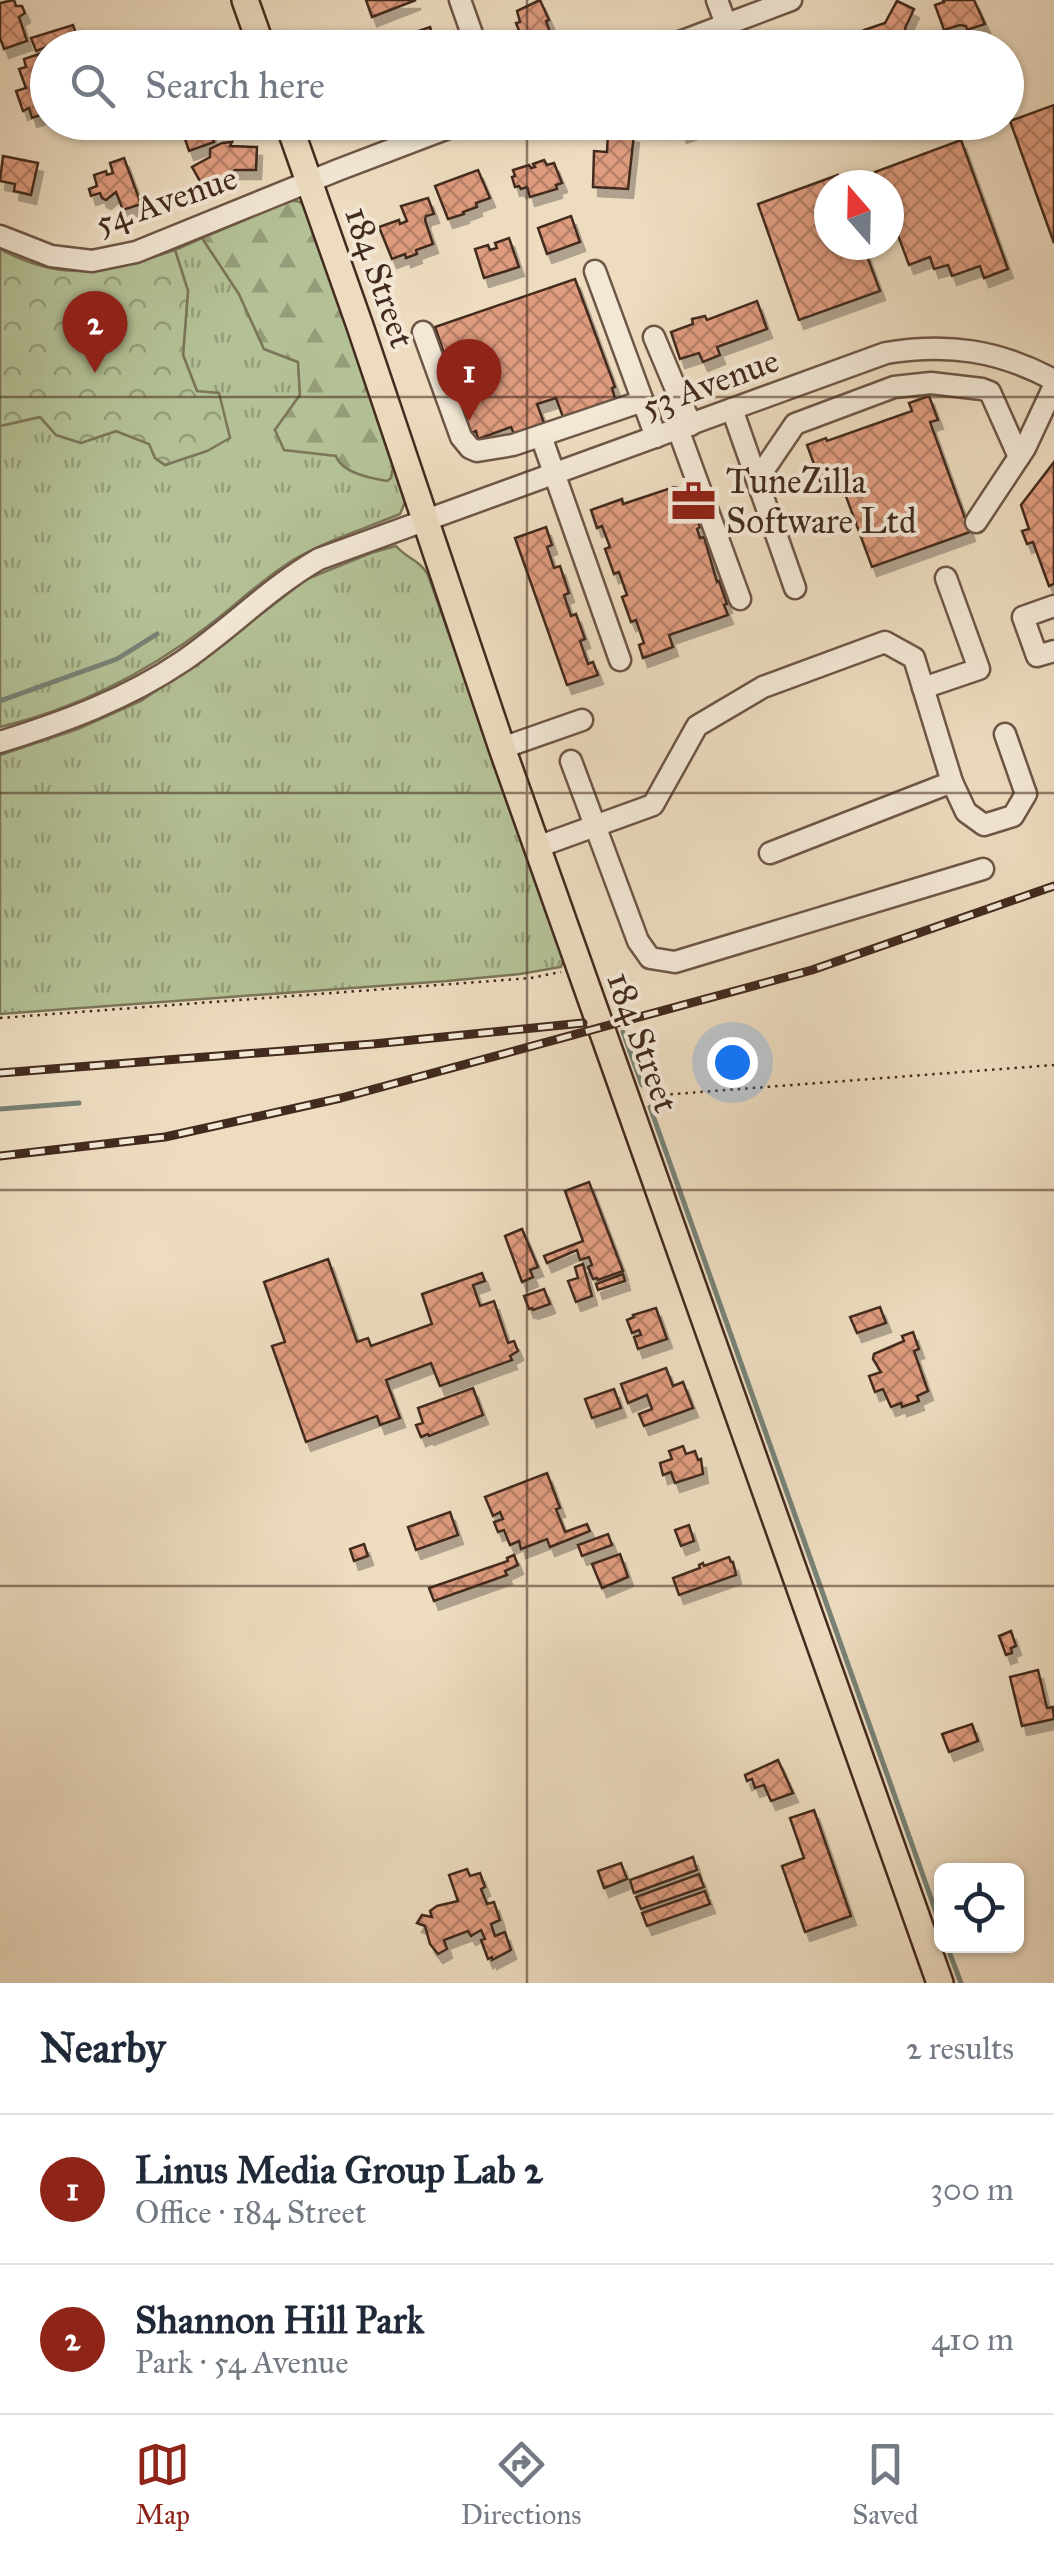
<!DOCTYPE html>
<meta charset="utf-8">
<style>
body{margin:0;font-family:"IM FELL Great Primer",serif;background:#f2f2f3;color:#1f2937}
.controls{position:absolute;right:30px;bottom:30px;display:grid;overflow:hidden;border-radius:15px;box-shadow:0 2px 8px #0004}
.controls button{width:90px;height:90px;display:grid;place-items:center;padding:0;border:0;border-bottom:2px solid #e0e1e3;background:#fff;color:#1f2937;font:50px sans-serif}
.compass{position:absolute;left:814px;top:170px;width:90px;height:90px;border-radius:50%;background:#fff;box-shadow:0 2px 8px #0004;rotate:340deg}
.you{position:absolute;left:732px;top:1062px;width:35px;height:35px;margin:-25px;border:8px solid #fff;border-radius:50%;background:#1a73e8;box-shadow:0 0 0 15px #1a73e833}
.badge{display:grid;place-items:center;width:65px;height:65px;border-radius:50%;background:#8f2418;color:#fff;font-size:32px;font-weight:700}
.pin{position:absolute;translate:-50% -82px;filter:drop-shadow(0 2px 5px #0008)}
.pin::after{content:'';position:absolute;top:52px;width:35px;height:30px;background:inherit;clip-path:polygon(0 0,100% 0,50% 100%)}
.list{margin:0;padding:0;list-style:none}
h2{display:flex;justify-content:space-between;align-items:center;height:130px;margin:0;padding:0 40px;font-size:42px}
h2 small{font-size:32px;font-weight:400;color:#747a83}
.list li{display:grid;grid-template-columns:65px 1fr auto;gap:30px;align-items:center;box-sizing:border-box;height:150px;padding:0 40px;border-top:2px solid #e0e1e3}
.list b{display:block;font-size:38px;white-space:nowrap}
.list p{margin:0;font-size:32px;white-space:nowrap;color:#747a83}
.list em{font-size:32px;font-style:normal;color:#747a83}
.icon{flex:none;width:55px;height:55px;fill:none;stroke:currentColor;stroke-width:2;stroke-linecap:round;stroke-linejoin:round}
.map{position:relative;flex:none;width:1054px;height:1983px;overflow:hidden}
.search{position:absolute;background:#fff;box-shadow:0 2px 8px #0004;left:30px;right:30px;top:30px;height:110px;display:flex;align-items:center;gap:25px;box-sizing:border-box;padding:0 35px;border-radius:55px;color:#747a83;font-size:38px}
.sheet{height:430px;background:#fff}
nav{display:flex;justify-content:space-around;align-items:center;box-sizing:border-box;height:140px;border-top:2px solid #e0e1e3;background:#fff;font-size:28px;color:#747a83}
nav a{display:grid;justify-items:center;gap:5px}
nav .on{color:#8f2418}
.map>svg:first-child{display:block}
.grass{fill:url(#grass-tufts);stroke:#7c765a;stroke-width:2.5}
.forest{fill:url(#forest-firs);stroke:#7c765a;stroke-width:2.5}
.park{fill:url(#park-crowns);stroke:#7c765a;stroke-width:2.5}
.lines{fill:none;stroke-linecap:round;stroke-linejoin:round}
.stream{stroke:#778276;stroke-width:5}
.building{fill:url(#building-cross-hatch);stroke:#432a1e;stroke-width:2.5;filter:url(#shadow)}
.minor-casing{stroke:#6e5646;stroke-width:25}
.major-casing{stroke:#432a1e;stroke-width:30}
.path{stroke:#432a1e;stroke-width:2.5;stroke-dasharray:2.5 5;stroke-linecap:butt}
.minor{stroke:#f3e8d6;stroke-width:20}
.major{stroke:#eddcc0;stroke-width:25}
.rail-casing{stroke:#432a1e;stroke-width:9}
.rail{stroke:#f3e8d6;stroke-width:5;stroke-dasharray:15;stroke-linecap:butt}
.grid{fill:none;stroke:#432a1e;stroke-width:2.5;stroke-opacity:0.55}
.labels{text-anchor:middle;stroke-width:8;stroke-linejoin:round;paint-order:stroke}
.street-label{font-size:35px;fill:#432a1e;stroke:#f3e8d6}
.poi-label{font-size:35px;fill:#432a1e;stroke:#f3e8d6;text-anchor:start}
</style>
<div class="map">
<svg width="1054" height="1983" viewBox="0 0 1054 1983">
<defs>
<pattern id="grass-tufts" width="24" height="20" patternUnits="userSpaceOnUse" patternTransform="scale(2.5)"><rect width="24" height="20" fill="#b4c196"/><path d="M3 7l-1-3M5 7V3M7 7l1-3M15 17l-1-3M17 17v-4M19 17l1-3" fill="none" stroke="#949d7a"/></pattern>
<pattern id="forest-firs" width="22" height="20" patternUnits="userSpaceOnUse" patternTransform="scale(2.5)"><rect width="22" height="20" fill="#b4c196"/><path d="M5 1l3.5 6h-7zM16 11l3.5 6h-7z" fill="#949d7a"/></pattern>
<pattern id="park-crowns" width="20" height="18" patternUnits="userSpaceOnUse" patternTransform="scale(2.5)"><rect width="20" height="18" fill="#b4c196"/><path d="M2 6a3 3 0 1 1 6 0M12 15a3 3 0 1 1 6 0" fill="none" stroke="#949d7a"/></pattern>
<pattern id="building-cross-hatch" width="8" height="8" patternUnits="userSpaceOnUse" patternTransform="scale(2.5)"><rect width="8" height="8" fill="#df9c7f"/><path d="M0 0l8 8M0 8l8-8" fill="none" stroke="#b67f67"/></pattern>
<filter id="shadow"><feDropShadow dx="5" dy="9" stdDeviation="0" flood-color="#0004"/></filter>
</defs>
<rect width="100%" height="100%" fill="#eddcc0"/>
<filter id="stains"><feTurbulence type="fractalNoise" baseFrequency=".002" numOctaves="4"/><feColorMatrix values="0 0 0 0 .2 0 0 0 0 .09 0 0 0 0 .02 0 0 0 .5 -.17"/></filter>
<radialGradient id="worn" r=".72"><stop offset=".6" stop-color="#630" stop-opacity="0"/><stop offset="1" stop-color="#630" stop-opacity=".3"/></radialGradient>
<g class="grass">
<path d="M202,238L239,294L264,349L298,362L300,395L275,430L395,456L406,500L400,514C364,529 327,540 293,560C262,579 236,605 208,626C146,673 75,709 0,727V426L40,417L56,435L81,443L116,431L150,444L155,458L165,465L185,457L197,391L183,355L188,291L175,250Z"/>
<path d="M396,546C406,558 421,561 428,575L564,958L561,967L520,974L447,981L0,1014V755L78,729L141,701L201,660L307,579L371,553Z"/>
</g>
<path class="forest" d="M289,201H297L305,205L395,456L391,478L387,481C370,478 342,473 336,456L284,450L275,430L300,395L298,362L264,349L239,294L202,238Z"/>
<path class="park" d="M0,249C64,284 110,272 175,250L188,291L183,355L197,391L219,393L230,438L207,451L165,465L155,458L149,444L116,431L81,443L56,435L40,417L0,426Z"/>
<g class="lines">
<g class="stream">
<path d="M0,701L117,659L157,634"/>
<path d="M623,1032L642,1085"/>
<path d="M650,1107L942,1929"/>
<path d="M0,1109L79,1103"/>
<path d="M947,1946L961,1983"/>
</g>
</g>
<g class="building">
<path d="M14,0L16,6H22L25,13L19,17L27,41L4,49L0,38V3Z"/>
<path d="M366,0H416L372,17Z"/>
<path d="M540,0L549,20L546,21L551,35L542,38L544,44L540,45L541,48H521L518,40L522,38L516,23L520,22L517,11Z"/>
<path d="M943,0H974L985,24L967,30L966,26L960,25L944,30L935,5L944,2Z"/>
<path d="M897,1L914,9L905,28L911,48H868L864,30L885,23Z"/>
<path d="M73,25L76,34L64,38L65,40L36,51L31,38Z"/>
<path d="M430,27L436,44L426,48H391L389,41Z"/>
<path d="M190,35L204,42L201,48H181Z"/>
<path d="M113,36L117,48H99L97,41Z"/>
<path d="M45,52L48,58V108L45,109L46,113L32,118L29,108L23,111L16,91L26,88L19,69L26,67L24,59Z"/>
<path d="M1054,105V243L1010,121Z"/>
<path d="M202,122H207L214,142L189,151L182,130Z"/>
<path d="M667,122H703L704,126L682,134L679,126L669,128Z"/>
<path d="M608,133L634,134L628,189L593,187L594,151L607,152Z"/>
<path d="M961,140L1008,269L984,278L980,266L952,276L948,265L934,269L930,257L909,265L889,211V185H880L875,172Z"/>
<path d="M232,142L230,146L257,147L256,170H235L204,188L192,167L210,157V149L222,143Z"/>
<path d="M3,156L38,163L31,195L14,191L15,184L0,181Z"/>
<path d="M124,158L141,204L123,210L116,192L106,200L102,198L100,193L91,196L89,189L97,186L94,175L106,171L107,175L113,173L110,163Z"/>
<path d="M544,160L547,165L554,163L562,183L556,185L557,189L530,197L527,187L521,189L519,186L515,187L512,177L515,176L513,170L529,165L531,168L535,167L533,164Z"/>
<path d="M478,170L490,198L476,203L477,207L463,212L464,214L448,219L435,186Z"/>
<path d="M838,175L841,185H829V245H863L880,291L799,320L758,204Z"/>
<path d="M428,198L434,214L426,216L425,220L433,244L416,250L417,254L406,258L405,254L392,259L379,227L399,220L400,224L407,221L401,206Z"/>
<path d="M571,216L580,242L547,254L538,228Z"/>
<path d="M509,238L519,267L484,278L475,249L488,245L490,250L497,248L495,243Z"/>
<path d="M575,279L615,387L612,388L617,405L583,418L581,411L563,417L556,398L537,404L544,423L514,434L511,427L478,439L476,431L471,433L435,327Z"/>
<path d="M757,301L767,329L717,347L720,355L703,362L699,353L680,359L671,332L693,324L692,319L705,316L707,320Z"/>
<path d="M929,396L938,420L930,422L970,532L872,567L840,480L822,486L807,445L826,438L827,441L912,411L909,403Z"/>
<path d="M1054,462V584L1049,586L1033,542L1027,544L1022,531L1029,529L1021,505Z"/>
<path d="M674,487L683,489L692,516L695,515L700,527L697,529L700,538L704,537L717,582L719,581L727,604L724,605L728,615L669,635L673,647L643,658L639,645L644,643L636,620L631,622L622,597L627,595L619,572L614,574L605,549L610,547L602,526L597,528L591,510L622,499L623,504Z"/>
<path d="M546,527L552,545L547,547L554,568L560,566L569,593L564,595L571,616L576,614L585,639L580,641L588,664L593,662L598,675L567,685L515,538Z"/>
<path d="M589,1182L623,1271L598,1280L597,1278L593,1279L588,1267L592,1265L589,1257L580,1260L577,1250L547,1263L544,1256L583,1241L565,1191Z"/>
<path d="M522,1229L538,1267L530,1270L533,1277L522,1282L505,1236Z"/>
<path d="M328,1259L357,1342L368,1338L371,1346L432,1324L422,1294L482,1273L485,1281L473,1285L480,1306L494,1301L508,1343L514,1341L518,1351L510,1356L512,1360L440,1386L431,1363L386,1380L400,1418L380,1425L377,1416L306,1442L272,1346L285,1342L264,1282Z"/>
<path d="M583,1264L592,1296L576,1302L568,1281L578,1278L575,1267Z"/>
<path d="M623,1274L625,1281L598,1290L596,1284Z"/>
<path d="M544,1289L550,1304L533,1310L532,1308L529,1309L524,1296Z"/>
<path d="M880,1307L886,1323L857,1333L850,1317Z"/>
<path d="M656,1308L667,1339L638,1349L634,1337L641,1335L640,1332L639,1330L632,1333L627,1320L634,1317L633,1315Z"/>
<path d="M913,1332L919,1349L914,1351L928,1391L917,1396L919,1401L902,1407L901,1403L891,1407L883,1389L875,1392L869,1376L881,1372L873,1359L874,1354L904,1341L902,1336Z"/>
<path d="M666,1368L673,1386L683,1382L693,1408L644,1426L639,1414L652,1409L647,1395L628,1403L621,1384Z"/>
<path d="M473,1388L483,1415L429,1436L428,1434L421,1437L416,1425L423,1423L418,1408Z"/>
<path d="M614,1389L621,1408L592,1418L585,1399Z"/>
<path d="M683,1446L686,1454L695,1451L698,1460L701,1459L703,1474L675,1483L671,1472L663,1475L660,1463L672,1459L669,1451Z"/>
<path d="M547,1473L560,1508L556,1509L565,1532L587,1524L590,1531L550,1547L547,1539L521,1549L519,1541L510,1545L504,1530L498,1532L494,1522L503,1519L500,1512L493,1516L485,1497Z"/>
<path d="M450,1512L458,1535L416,1550L408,1527Z"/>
<path d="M689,1525L694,1541L681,1546L675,1530Z"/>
<path d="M608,1534L612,1545L582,1556L578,1545Z"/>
<path d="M364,1544L368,1556L354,1561L350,1549Z"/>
<path d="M620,1554L628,1577L602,1588L592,1564Z"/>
<path d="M514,1555L518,1565L505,1571L507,1575L434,1601L429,1588L508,1561L507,1558Z"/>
<path d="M729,1557L731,1562H733L736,1575L679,1595L673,1578L700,1568L699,1565L703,1563L704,1566Z"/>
<path d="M1011,1631L1016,1646L1011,1648L1012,1653L1006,1655L999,1636Z"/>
<path d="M1038,1670L1047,1708L1053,1707L1054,1719L1022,1726L1010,1677Z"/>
<path d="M972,1724L978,1741L949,1752L942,1734Z"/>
<path d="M778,1760L793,1793L771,1801L764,1785L755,1788L752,1779L747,1781L745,1775Z"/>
<path d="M814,1810L851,1916L805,1932L782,1866L804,1858L790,1818Z"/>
<path d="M693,1857L697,1870L634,1893L630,1880Z"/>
<path d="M621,1863L627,1879L604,1888L598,1871Z"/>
<path d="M467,1869L470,1876L480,1873L485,1887L481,1889L487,1904L494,1902L500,1920L491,1924L495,1936L505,1932L511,1950L492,1960V1957L488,1959L481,1940L485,1939L481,1930L471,1936L468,1931L444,1940L447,1949L438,1954L430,1944L425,1926L417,1923L422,1915L432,1917L430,1911L437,1906L458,1901L449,1875Z"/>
<path d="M699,1874L704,1887L641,1909L636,1897Z"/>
<path d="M705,1891L710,1904L647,1926L642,1913Z"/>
</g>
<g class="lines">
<defs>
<g id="minor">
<path d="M460,0L477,48"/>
<path d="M717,0L726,24"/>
<path d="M664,48L791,0"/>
<path d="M0,236L51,256L92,261L136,252L338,170L464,122"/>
<path d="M595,271L656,437"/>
<path d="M423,332L461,437L470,448L477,451L513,445L643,401"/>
<path d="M654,337L691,425"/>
<path d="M732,409L795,588"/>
<path d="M678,429L740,599"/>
<path d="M541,436L620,660"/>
<path d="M757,480L795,424L894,387L931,383L982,389L990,392L1019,457"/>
<path d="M976,522L1025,448L1054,386"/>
<path d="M1054,606L1023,617L1037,656L1054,651"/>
<path d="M923,688L979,669L946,578"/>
<path d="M0,742C64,722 127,699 183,661C230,629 270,587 319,559L886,353C948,343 998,350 1054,380"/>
<path d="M502,748L582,720"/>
<path d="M571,761L638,941L650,958L675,962L983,869"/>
<path d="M952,782L966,812L984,825L1013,816L1026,794L1005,734"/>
<path d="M537,847L653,805L697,726L763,687L885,642L914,658L952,782L770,853"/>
</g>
<g id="major">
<path d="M245,0L262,48"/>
<path d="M288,122L360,326L502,748L940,1983"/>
</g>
</defs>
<use href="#minor" class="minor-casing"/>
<use href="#major" class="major-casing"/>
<g class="path">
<path d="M0,1018L531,978L561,972"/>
<path d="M648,1096L1054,1065"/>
</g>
<use href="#minor" class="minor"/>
<use href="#major" class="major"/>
<defs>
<g id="rail">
<path d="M0,1073L373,1044L583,1023"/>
<path d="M0,1156L165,1137L341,1098L812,970L1054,886"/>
</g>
</defs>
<use href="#rail" class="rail-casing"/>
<use href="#rail" class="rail"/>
</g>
<path class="grid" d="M527,0V48M527,122V1983M0,397H1054M0,793H1054M0,1190H1054M0,1586H1054"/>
<defs>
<symbol id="office-bare" viewBox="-9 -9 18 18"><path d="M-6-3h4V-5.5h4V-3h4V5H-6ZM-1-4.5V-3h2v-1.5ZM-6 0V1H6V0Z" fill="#8f2418" stroke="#f3e8d6" stroke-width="2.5" paint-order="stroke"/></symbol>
</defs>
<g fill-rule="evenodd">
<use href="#office-bare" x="662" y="470" width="63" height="63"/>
</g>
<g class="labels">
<g class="street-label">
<text transform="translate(166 200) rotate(-19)" y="12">54 Avenue</text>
<text transform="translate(380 277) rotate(71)" y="12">184 Street</text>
<text transform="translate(710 383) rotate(-20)" y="12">53 Avenue</text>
<text transform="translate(643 1042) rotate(70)" y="12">184 Street</text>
</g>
<g class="poi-label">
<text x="726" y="493">TuneZilla<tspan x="726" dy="40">Software Ltd</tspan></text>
</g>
</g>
<rect width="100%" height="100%" filter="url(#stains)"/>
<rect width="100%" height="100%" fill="url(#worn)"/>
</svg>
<div class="controls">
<button><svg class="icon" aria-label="locate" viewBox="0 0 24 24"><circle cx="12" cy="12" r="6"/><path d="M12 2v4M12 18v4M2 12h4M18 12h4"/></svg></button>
</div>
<svg class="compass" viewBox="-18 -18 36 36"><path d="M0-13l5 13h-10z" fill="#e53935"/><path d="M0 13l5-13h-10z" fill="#747a83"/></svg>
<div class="you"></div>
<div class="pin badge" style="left:469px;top:421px">1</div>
<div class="pin badge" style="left:95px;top:373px">2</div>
<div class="search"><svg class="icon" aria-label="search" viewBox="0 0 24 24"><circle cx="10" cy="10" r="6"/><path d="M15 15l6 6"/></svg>Search here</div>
</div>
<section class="sheet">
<h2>Nearby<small>2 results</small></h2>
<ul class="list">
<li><span class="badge">1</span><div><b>Linus Media Group Lab 2</b><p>Office · 184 Street</p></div><em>300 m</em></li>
<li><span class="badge">2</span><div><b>Shannon Hill Park</b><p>Park · 54 Avenue</p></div><em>410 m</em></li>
</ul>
</section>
<nav>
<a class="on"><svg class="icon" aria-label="map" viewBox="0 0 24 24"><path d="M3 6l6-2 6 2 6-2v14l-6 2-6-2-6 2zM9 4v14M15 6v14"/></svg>Map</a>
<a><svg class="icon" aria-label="directions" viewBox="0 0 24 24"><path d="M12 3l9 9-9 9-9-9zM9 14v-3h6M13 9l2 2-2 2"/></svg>Directions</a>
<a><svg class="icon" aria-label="saved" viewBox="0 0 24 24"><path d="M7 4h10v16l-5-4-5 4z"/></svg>Saved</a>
</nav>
